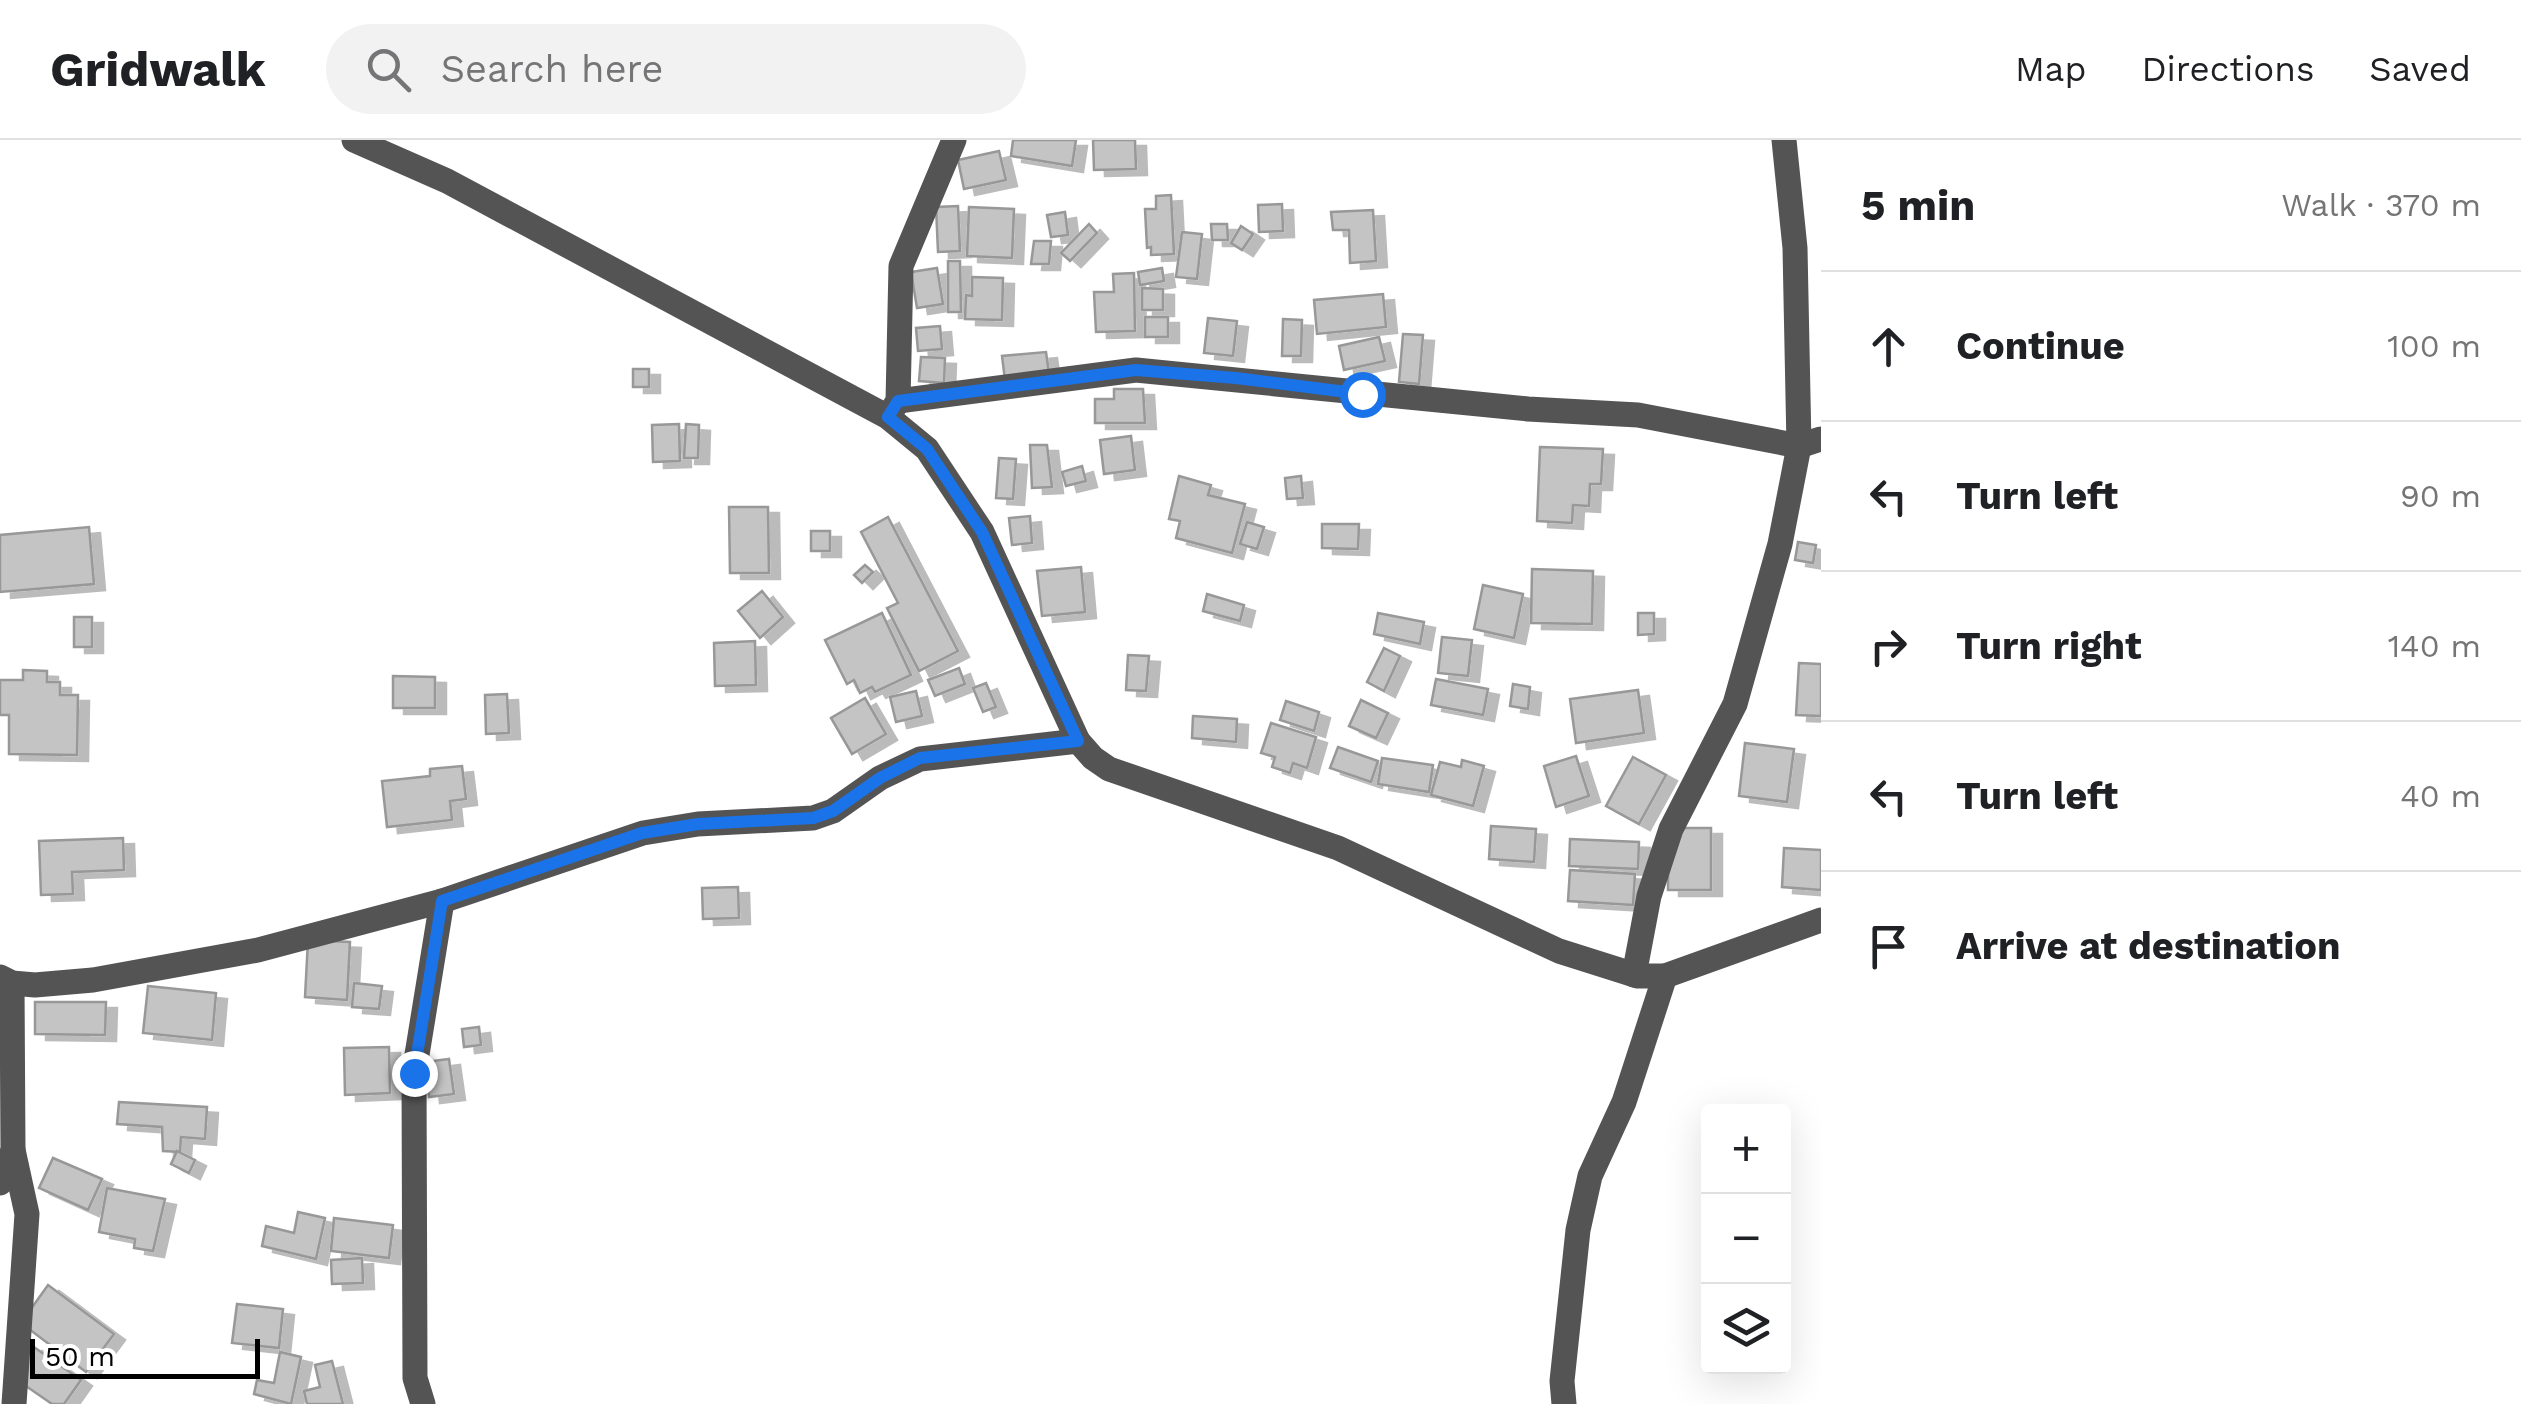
<!DOCTYPE html>
<meta charset="utf-8">
<style>
body{margin:0;font-family:"Work Sans",sans-serif;background:#f2f2f2;color:#202124}
.controls{position:absolute;right:30px;bottom:30px;display:grid;overflow:hidden;border-radius:10px;box-shadow:0 10px 40px #0002}
.controls button{width:90px;height:90px;display:grid;place-items:center;padding:0;border:0;border-bottom:2px solid #e0e0e0;background:#fff;color:#202124;font:50px sans-serif}
.scale{position:absolute;left:30px;bottom:25px;width:230px;box-sizing:border-box;padding-left:10px;border:5px solid #000;border-top:0;font-size:28px;line-height:35px;white-space:nowrap;color:#000;-webkit-text-stroke:8px #fff;paint-order:stroke}
.stop{position:absolute;width:30px;height:30px;margin:-22px;border:8px solid #1a73e8;border-radius:50%;background:#fff}
.stop.end{background:#1a73e8;border-color:#fff;box-shadow:0 2px 10px #0008}
.list{margin:0;padding:0;list-style:none}
h2{display:flex;justify-content:space-between;align-items:center;height:130px;margin:0;padding:0 40px;font-size:42px}
h2 small{font-size:32px;font-weight:400;color:#757577}
.list li{display:grid;grid-template-columns:65px 1fr auto;gap:30px;align-items:center;box-sizing:border-box;height:150px;padding:0 40px;border-top:2px solid #e0e0e0}
.list b{display:block;font-size:38px;white-space:nowrap}
.list em{font-size:32px;font-style:normal;color:#757577}
.icon{flex:none;width:55px;height:55px;fill:none;stroke:currentColor;stroke-width:2;stroke-linecap:round;stroke-linejoin:round}
.map{position:relative;flex:none;width:1821px;height:1264px;overflow:hidden}
header{display:flex;align-items:center;gap:60px;box-sizing:border-box;height:140px;padding:0 50px;background:#fff;border-bottom:2px solid #e0e0e0}
header strong{font-size:48px}
nav{display:flex;gap:55px;margin-inline-start:auto;font-size:35px}
.search{width:700px;height:90px;background:#f2f2f2;display:flex;align-items:center;gap:25px;box-sizing:border-box;padding:0 35px;border-radius:55px;color:#757577;font-size:38px}
main{display:flex}
aside{flex:1;background:#fff}
.map>svg:first-child{display:block}
.building{fill:#c4c4c4;stroke:#989898;stroke-width:2.5;filter:url(#shadow)}
.lines{fill:none;stroke-linecap:round;stroke-linejoin:round}
.minor{stroke:#545454;stroke-width:25}
.route{stroke:#1a73e8;stroke-width:12}
</style>
<header>
<strong>Gridwalk</strong>
<div class="search"><svg class="icon" aria-label="search" viewBox="0 0 24 24"><circle cx="10" cy="10" r="6"/><path d="M15 15l6 6"/></svg>Search here</div>
<nav><a>Map</a><a>Directions</a><a>Saved</a></nav>
</header>
<main>
<div class="map">
<svg width="1821" height="1264" viewBox="0 0 1821 1264">
<defs>
<filter id="shadow"><feDropShadow dx="11" dy="6" stdDeviation="0" flood-color="#0004"/></filter>
</defs>
<rect width="100%" height="100%" fill="#fff"/>
<g class="building">
<path d="M1013,0H1076L1072,26L1011,16Z"/>
<path d="M1093,0H1135L1136,29L1094,30Z"/>
<path d="M999,11L1006,40L964,49L958,20Z"/>
<path d="M1171,55L1174,114L1151,115V107L1147,108L1145,69H1156V56Z"/>
<path d="M1282,64L1283,91L1259,92L1258,65Z"/>
<path d="M958,66L960,111L938,112L936,67Z"/>
<path d="M969,67L1014,69L1012,118L967,116Z"/>
<path d="M1373,70L1376,121L1350,123L1349,90H1333L1331,72Z"/>
<path d="M1065,72L1068,95L1051,97L1047,75Z"/>
<path d="M1089,84L1097,93L1070,121L1061,113Z"/>
<path d="M1211,84H1227L1228,100H1212Z"/>
<path d="M1241,86L1253,94L1242,110L1231,103Z"/>
<path d="M1182,92L1202,94L1197,139L1176,137Z"/>
<path d="M1034,101H1051L1049,124H1031Z"/>
<path d="M948,121H960L961,172H948Z"/>
<path d="M937,128L943,164L917,168L911,132Z"/>
<path d="M1162,128L1164,141L1140,145L1138,132Z"/>
<path d="M1134,133L1135,191L1096,192L1094,152H1114L1113,134Z"/>
<path d="M972,137L1003,138L1002,180L965,179L966,155L972,156Z"/>
<path d="M1142,148L1163,149V170H1142Z"/>
<path d="M1383,154L1386,187L1317,194L1314,160Z"/>
<rect x="1145" y="177" width="23" height="20"/>
<path d="M1208,178L1237,181L1233,216L1204,213Z"/>
<path d="M1283,179L1302,180L1301,216H1282Z"/>
<path d="M940,186L942,209L918,211L916,188Z"/>
<path d="M1403,194L1423,195L1419,244L1399,242Z"/>
<path d="M1379,197L1385,221L1344,230L1339,206Z"/>
<path d="M1046,212L1049,234L1005,240L1002,216Z"/>
<path d="M921,217L945,218L944,243L919,241Z"/>
<rect x="633" y="229" width="16" height="18"/>
<path d="M1114,249H1143L1145,283H1095V259H1114Z"/>
<path d="M679,284L680,321L653,322L652,285Z"/>
<path d="M686,284L699,285L698,318H684Z"/>
<path d="M1131,296L1135,330L1104,334L1100,300Z"/>
<path d="M1030,305H1047L1052,347L1032,348Z"/>
<path d="M1540,307L1603,309L1601,344H1590L1589,366L1573,365L1572,383L1537,381Z"/>
<path d="M999,318L1016,319L1013,359L996,358Z"/>
<path d="M1082,326L1086,341L1066,346L1062,332Z"/>
<path d="M1179,336L1211,345L1208,355L1245,364L1232,413L1176,398L1180,381L1169,379Z"/>
<path d="M1301,336L1303,358L1287,359L1285,338Z"/>
<path d="M729,367H768L769,433H730Z"/>
<path d="M1030,376L1032,403L1012,405L1009,378Z"/>
<path d="M888,377L958,511L919,531L887,468L898,463L861,392Z"/>
<path d="M1247,382L1264,387L1257,409L1240,404Z"/>
<path d="M1322,384H1359L1358,409L1322,408Z"/>
<path d="M89,387L94,444L0,452V395Z"/>
<rect x="811" y="391" width="19" height="20"/>
<path d="M1798,402L1816,405L1813,423L1795,420Z"/>
<path d="M865,425L873,432L862,443L854,435Z"/>
<path d="M1081,427L1085,472L1042,476L1037,431Z"/>
<path d="M1532,429L1593,431L1592,484L1531,483Z"/>
<path d="M1483,445L1523,454L1514,498L1474,489Z"/>
<path d="M762,451L783,477L760,498L738,471Z"/>
<path d="M1207,454L1244,465L1240,481L1203,471Z"/>
<path d="M882,473L911,535L875,552L872,547L860,553L854,540L847,544L825,500Z"/>
<path d="M1378,473L1424,482L1420,504L1374,494Z"/>
<path d="M1638,473H1654V494L1638,495Z"/>
<rect x="74" y="477" width="18" height="30"/>
<path d="M1442,497L1472,500L1468,536L1438,533Z"/>
<path d="M755,501L756,545L715,546L714,503Z"/>
<path d="M1384,508L1400,516L1384,551L1367,542Z"/>
<path d="M1128,515L1149,516L1146,551L1126,550Z"/>
<path d="M1799,523L1821,524V576L1796,575Z"/>
<path d="M959,528L965,544L935,556L928,540Z"/>
<path d="M23,530L47,531V542H60V555H78L77,615L9,614V575H0V540H23Z"/>
<path d="M393,536L435,537V568H393Z"/>
<path d="M1436,539L1488,549L1483,575L1431,565Z"/>
<path d="M986,543L996,567L983,572L973,548Z"/>
<path d="M1513,544L1530,547L1528,569L1510,566Z"/>
<path d="M1638,550L1644,593L1576,603L1570,559Z"/>
<path d="M916,551L922,576L896,582L890,557Z"/>
<path d="M507,554L509,593L486,594L485,555Z"/>
<path d="M865,558L886,594L852,614L831,578Z"/>
<path d="M1361,560L1388,573L1376,598L1349,586Z"/>
<path d="M1286,561L1319,572L1314,591L1280,580Z"/>
<path d="M1193,576L1237,579L1236,602L1192,598Z"/>
<path d="M1271,583L1316,597L1307,628L1293,623L1290,633L1272,627L1275,617L1261,613Z"/>
<path d="M1745,603L1794,609L1787,662L1739,656Z"/>
<path d="M1338,607L1378,621L1371,642L1330,628Z"/>
<path d="M1576,616L1589,656L1556,667L1544,626Z"/>
<path d="M1633,617L1666,635L1639,684L1606,666Z"/>
<path d="M1382,618L1433,625L1429,652L1378,644Z"/>
<path d="M1462,620L1484,626L1473,666L1431,655L1440,622L1461,627Z"/>
<path d="M462,626L466,659L450,661L452,680L387,687L382,641L430,636V629Z"/>
<path d="M1491,686L1536,689L1534,722L1489,719Z"/>
<rect x="1668" y="688" width="43" height="62"/>
<path d="M123,698L124,730L72,732L73,754L41,755L39,701Z"/>
<path d="M1570,699L1639,702L1638,729L1569,726Z"/>
<path d="M1784,708L1821,710V750L1782,747Z"/>
<path d="M1570,730L1635,734L1633,765L1568,761Z"/>
<path d="M738,747L739,778L703,779L702,748Z"/>
<path d="M308,800L350,802L347,860L305,857Z"/>
<path d="M354,843L382,846L379,869L352,867Z"/>
<path d="M148,846L216,853L212,900L143,893Z"/>
<path d="M35,862H106L105,895L35,894Z"/>
<path d="M479,887L481,905L464,907L462,889Z"/>
<path d="M389,907L390,953L345,955L344,908Z"/>
<path d="M449,919L454,954L429,957L425,922Z"/>
<path d="M119,962L207,967L205,999L181,997L180,1012L163,1011L162,987L117,984Z"/>
<path d="M177,1011L195,1020L189,1033L171,1024Z"/>
<path d="M53,1018L102,1039L88,1070L39,1048Z"/>
<path d="M107,1048L165,1059L153,1111L134,1108L135,1099L99,1092Z"/>
<path d="M298,1072L325,1078L316,1119L262,1106L266,1086L294,1093Z"/>
<path d="M334,1078L393,1085L389,1118L331,1111Z"/>
<path d="M362,1118L363,1143L332,1144L331,1120Z"/>
<path d="M48,1145L114,1194L86,1232L21,1183Z"/>
<path d="M237,1164L283,1169L279,1208L232,1203Z"/>
<path d="M31,1205L81,1240L64,1264H52L10,1235Z"/>
<path d="M280,1212L301,1217L291,1264L254,1254L257,1240L274,1243Z"/>
<path d="M332,1221L343,1264H307L304,1251L320,1247L315,1225Z"/>
</g>
<g class="lines">
<g class="minor">
<path d="M354,0L447,41L888,277L927,309L982,392L1078,601L1093,618L1109,629L1338,708L1559,811L1638,836H1665L1821,780"/>
<path d="M898,261L1136,230L1528,269L1638,275L1799,306L1821,299"/>
<path d="M891,272L898,261L901,126L954,0"/>
<path d="M1634,835L1649,756L1671,689L1735,564L1780,404L1799,306L1795,108L1784,0"/>
<path d="M0,837L12,843L35,845L93,840L258,810L442,761L643,693L698,684L813,678L833,671L880,638L920,619L1078,601"/>
<path d="M13,1010L27,1074L14,1264"/>
<path d="M0,1043L13,1010L12,843"/>
<path d="M423,1264L415,1238L414,933L442,761"/>
<path d="M1564,1264L1562,1241L1578,1090L1590,1036L1624,962L1665,836"/>
</g>
</g>
<g class="lines">
<path class="route" d="M414,933L442,761L642,693L698,684L813,678L833,671L880,638L920,618L1078,601L982,392L927,309L888,277L898,261L1136,230L1236,238L1362,254"/>
</g>
</svg>
<div class="controls">
<button>+</button>
<button>−</button>
<button><svg class="icon" aria-label="layers" viewBox="0 0 24 24"><path d="M12 4l9 5-9 5-9-5zM3 14l9 5 9-5"/></svg></button>
</div>
<div class="scale">50 m</div>
<div class="stop" style="left:1362px;top:254px"></div>
<div class="stop end" style="left:414px;top:933px"></div>
</div>
<aside>
<h2>5 min<small>Walk · 370 m</small></h2>
<ul class="list">
<li><svg class="icon" aria-label="ahead" viewBox="0 0 24 24"><path d="M12 20V5M6 11l6-6 6 6"/></svg><div><b>Continue</b></div><em>100 m</em></li>
<li><svg class="icon" aria-label="left" viewBox="0 0 24 24"><path d="M17 20v-9H6M10 6l-5 5 5 5"/></svg><div><b>Turn left</b></div><em>90 m</em></li>
<li><svg class="icon" aria-label="right" viewBox="0 0 24 24"><path d="M7 20v-9h11M14 6l5 5-5 5"/></svg><div><b>Turn right</b></div><em>140 m</em></li>
<li><svg class="icon" aria-label="left" viewBox="0 0 24 24"><path d="M17 20v-9H6M10 6l-5 5 5 5"/></svg><div><b>Turn left</b></div><em>40 m</em></li>
<li><svg class="icon" aria-label="arrive" viewBox="0 0 24 24"><path d="M6 21V4h12l-3 4 3 4H6"/></svg><div><b>Arrive at destination</b></div></li>
</ul>
</aside>
</main>
